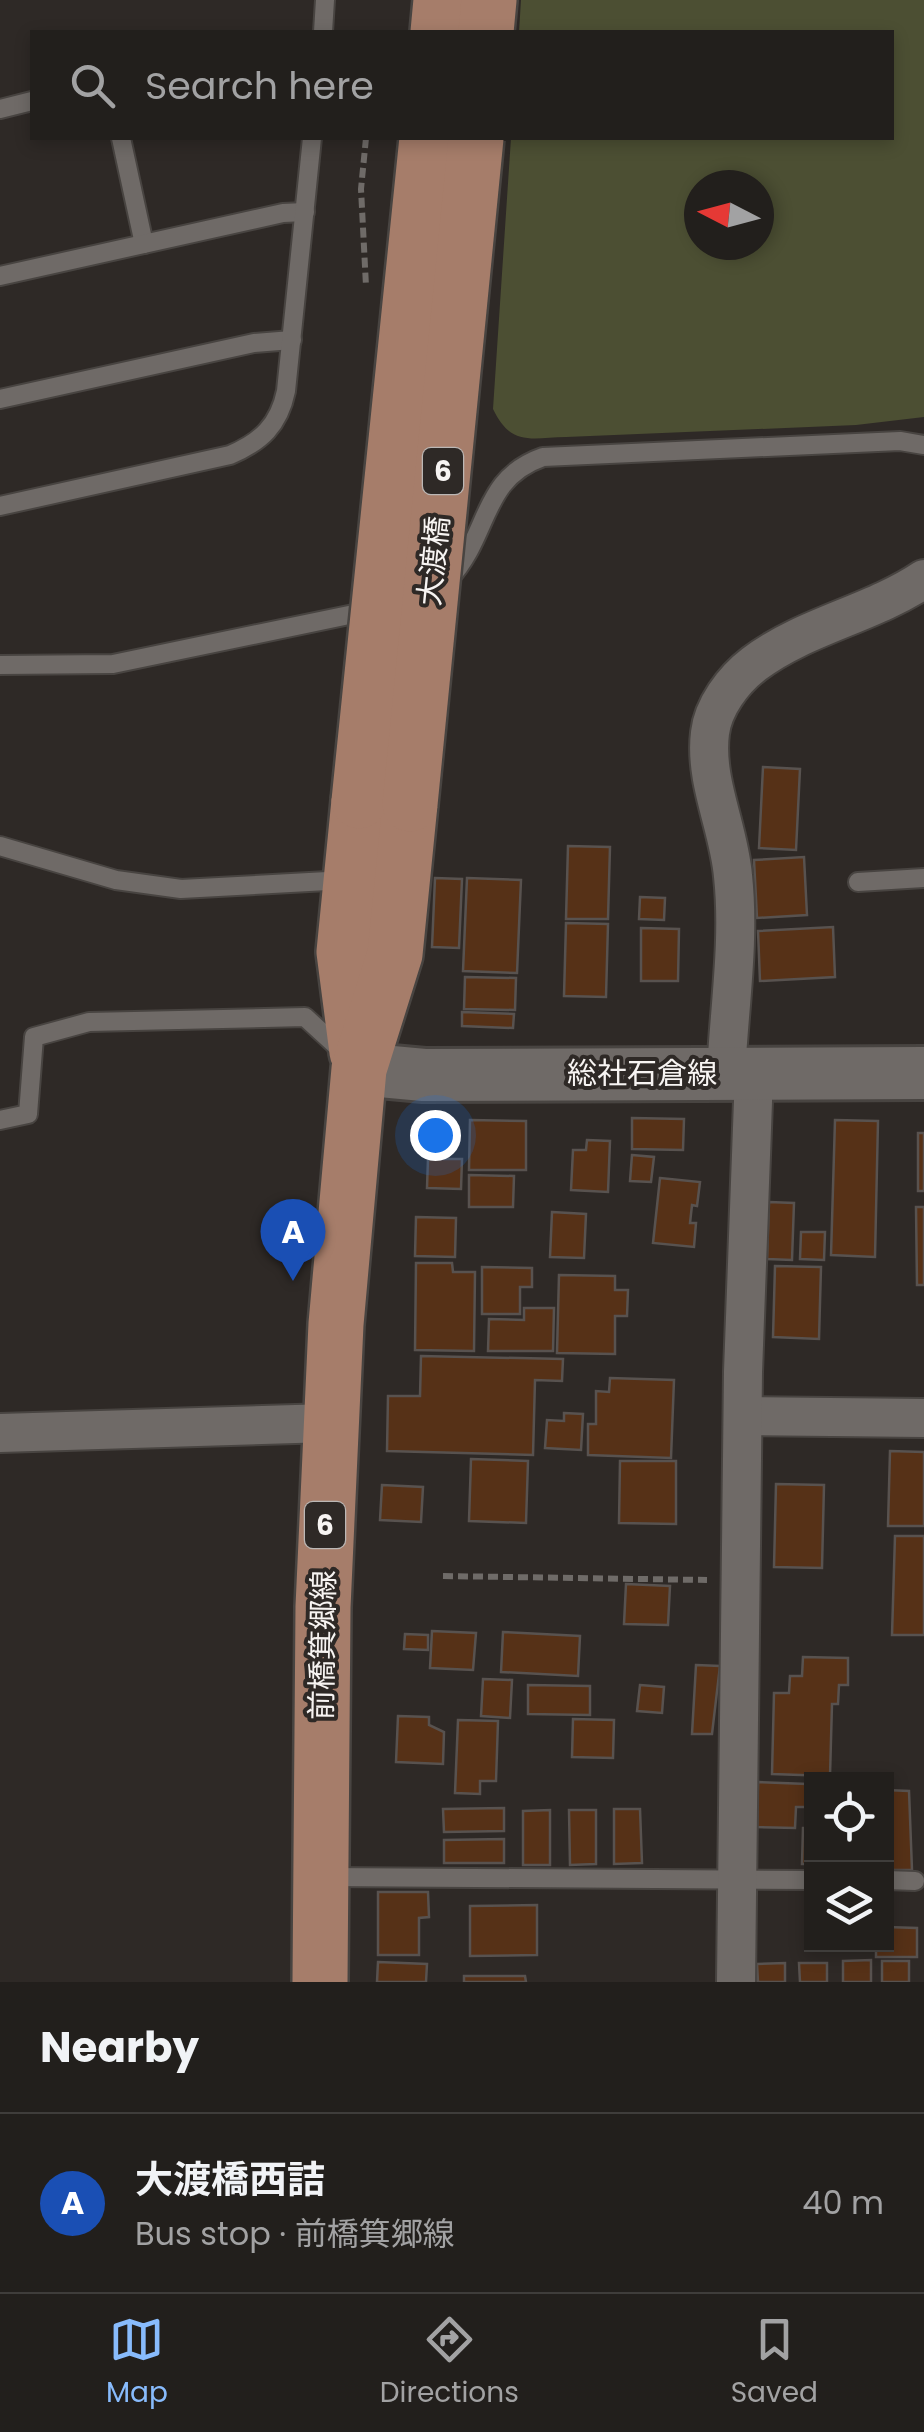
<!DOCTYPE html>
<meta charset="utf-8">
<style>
body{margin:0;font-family:Poppins,"Noto Sans JP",sans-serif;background:#2e2c29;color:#f1f3f6}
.controls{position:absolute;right:30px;bottom:30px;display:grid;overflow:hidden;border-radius:0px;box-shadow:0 5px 15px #0003}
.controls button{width:90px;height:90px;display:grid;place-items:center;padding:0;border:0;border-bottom:2px solid #3f3d3b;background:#221f1c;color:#f1f3f6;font:50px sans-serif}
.compass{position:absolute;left:684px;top:170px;width:90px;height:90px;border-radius:50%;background:#221f1c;box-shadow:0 5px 15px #0003;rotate:276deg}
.you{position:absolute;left:435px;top:1135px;width:35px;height:35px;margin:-25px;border:8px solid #fff;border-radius:50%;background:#1a73e8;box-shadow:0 0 0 15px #1a73e833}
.badge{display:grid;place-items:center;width:65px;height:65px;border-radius:50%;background:#88bbfc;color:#fff;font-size:32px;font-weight:700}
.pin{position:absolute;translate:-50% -82px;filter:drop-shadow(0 2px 5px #0008)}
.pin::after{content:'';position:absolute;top:52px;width:35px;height:30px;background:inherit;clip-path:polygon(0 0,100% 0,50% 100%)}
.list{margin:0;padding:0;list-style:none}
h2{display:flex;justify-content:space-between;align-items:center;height:130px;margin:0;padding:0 40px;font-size:42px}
h2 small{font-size:32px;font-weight:400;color:#a2a2a3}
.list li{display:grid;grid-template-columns:65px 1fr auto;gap:30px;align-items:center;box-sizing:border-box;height:180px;padding:0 40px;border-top:2px solid #3f3d3b}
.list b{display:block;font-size:38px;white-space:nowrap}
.list p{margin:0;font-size:32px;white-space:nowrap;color:#a2a2a3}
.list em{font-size:32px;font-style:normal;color:#a2a2a3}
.icon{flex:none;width:55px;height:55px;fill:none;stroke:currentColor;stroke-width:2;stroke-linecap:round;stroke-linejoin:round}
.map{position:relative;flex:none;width:924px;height:1982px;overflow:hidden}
.search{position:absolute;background:#221f1c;box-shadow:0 5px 15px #0003;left:30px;right:30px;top:30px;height:110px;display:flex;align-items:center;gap:25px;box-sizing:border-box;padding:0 35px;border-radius:0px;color:#a2a2a3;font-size:38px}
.sheet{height:310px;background:#221f1c}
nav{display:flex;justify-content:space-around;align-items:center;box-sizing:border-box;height:140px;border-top:2px solid #3f3d3b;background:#221f1c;font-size:28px;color:#a2a2a3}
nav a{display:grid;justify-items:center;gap:5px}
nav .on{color:#88bbfc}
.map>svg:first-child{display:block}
.green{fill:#4c4f33;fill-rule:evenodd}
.building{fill:#563117;stroke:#58524f;stroke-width:2.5}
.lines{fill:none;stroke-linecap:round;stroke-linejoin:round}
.service-casing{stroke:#484441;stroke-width:22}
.minor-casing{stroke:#484441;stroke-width:42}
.secondary-casing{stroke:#484441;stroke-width:58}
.primary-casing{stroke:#484441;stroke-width:60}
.path{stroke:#6f6b68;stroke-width:6;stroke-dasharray:10 5;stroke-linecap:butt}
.service{stroke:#6f6a67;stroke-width:18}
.minor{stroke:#6f6a67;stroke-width:38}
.secondary{stroke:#6f6a67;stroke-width:52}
.primary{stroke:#a67d6a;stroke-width:55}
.primary-bridge-casing{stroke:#484441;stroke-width:60;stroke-linecap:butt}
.primary-bridge{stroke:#a67d6a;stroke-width:55}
.labels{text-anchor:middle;stroke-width:8;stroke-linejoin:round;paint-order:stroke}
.shield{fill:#2e2926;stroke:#bbb7b5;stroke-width:2.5}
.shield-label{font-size:28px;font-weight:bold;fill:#f7f4f2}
.street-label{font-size:30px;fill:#f7f4f2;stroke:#2e2926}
</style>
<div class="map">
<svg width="924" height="1982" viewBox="0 0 924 1982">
<rect width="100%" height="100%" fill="#2e2926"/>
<path class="green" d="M521,0H924V417L856,425L566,437C529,438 511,446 493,409L511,138H892V32H519ZM699,185H759V245H699Z"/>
<g class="building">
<path d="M763,767L800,769L796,850L759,848Z"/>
<path d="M568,846L610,847L608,919H566Z"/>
<path d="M804,857L807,915L757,918L754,860Z"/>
<path d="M435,878L462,879L459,948L432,947Z"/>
<path d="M467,878L521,880L517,973L463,971Z"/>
<path d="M640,897L665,898L664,920L639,919Z"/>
<path d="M566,923L608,924L606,997L564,996Z"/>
<path d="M833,927L835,977L760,981L758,931Z"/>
<path d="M641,928L679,929L678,981H641Z"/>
<path d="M465,977L516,978L515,1010L464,1009Z"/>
<path d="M462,1012L514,1014L513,1028L462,1026Z"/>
<path d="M632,1118L684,1119L683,1150L632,1149Z"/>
<path d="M470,1120L526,1121V1170H469Z"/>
<path d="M835,1120L878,1121L875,1257L831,1255Z"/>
<rect x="918" y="1133" width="6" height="58"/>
<path d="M587,1140L610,1141L608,1192L571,1190L573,1150H586Z"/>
<path d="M632,1155L654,1157L651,1182L630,1181Z"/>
<path d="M428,1159H462L461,1189L427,1188Z"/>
<path d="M469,1175L514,1176L513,1207H469Z"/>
<path d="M660,1178L700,1182L697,1206L692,1205L690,1223H696L694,1247L653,1243Z"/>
<path d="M769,1202L794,1203L792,1260L767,1259Z"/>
<path d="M916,1207H924V1285H917Z"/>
<path d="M552,1212L586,1214L584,1258L550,1257Z"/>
<path d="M416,1217L456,1218L455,1257L415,1256Z"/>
<path d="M801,1232H825L824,1260L800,1259Z"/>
<path d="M416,1263H452L453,1272H475L474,1351L415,1350Z"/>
<path d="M775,1266L821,1267L819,1339L773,1337Z"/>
<path d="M482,1267L532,1268V1287H520V1314H482Z"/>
<path d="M559,1275L615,1276V1290H628L627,1316H615V1354L557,1353Z"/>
<path d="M524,1308H554L553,1351H488L489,1319L524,1320Z"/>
<path d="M421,1356L563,1359L562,1381L535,1380L533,1455L387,1451L388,1396H420Z"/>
<path d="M610,1378L674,1380L671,1458L588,1455V1424H596V1391L609,1392Z"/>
<path d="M564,1413L583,1414L581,1450L545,1448L547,1420L564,1421Z"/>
<path d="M890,1451L924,1452V1526H888Z"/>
<path d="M471,1459L528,1461L526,1523L469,1521Z"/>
<path d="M620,1461H676V1524L619,1523Z"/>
<path d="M776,1484L824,1485L822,1568L774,1567Z"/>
<path d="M382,1485L423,1487L421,1522L380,1520Z"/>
<path d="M895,1536H924V1635H892Z"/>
<path d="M626,1584L670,1586L668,1625L624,1624Z"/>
<path d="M432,1631L476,1633L473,1670L430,1668Z"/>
<path d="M503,1632L580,1636L578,1676L501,1672Z"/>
<path d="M405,1634L428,1635V1650L404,1649Z"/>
<path d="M803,1657L848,1658V1685H839L838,1704H832L830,1776L772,1774L774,1693H789L790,1676H802Z"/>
<path d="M696,1665L720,1666L712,1734H692Z"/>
<path d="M483,1679L512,1680L510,1718L481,1716Z"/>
<path d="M528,1685L590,1686V1715L528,1714Z"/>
<path d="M640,1685L664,1687L662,1713L637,1711Z"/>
<path d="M398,1716L429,1717V1725L444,1732L443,1764L396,1762Z"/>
<path d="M573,1719L614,1720L613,1758L572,1757Z"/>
<path d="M458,1720L498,1721L496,1781H480V1794L455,1793Z"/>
<path d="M758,1782L807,1784L806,1807H796L795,1828L757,1827Z"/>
<path d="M886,1790L909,1791L912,1870H886Z"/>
<path d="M504,1808V1831L444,1832L443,1809Z"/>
<path d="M614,1809H640L642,1863L614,1864Z"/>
<path d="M550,1810V1865H523V1811Z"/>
<path d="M569,1810H596V1864L570,1865Z"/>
<path d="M803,1828H812V1864H802Z"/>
<path d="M504,1839V1863H444V1840Z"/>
<path d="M378,1892H428L429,1917L419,1918V1955H378Z"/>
<path d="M537,1905V1955L470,1956V1906Z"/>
<path d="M886,1927L917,1928V1957H876V1944H886Z"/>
<path d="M871,1960V1982H843V1961Z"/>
<rect x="882" y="1961" width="27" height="21"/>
<path d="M378,1962L427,1964L426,1982H377Z"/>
<path d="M785,1963V1982H758L757,1964Z"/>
<path d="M799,1963H827V1982H800Z"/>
<path d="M464,1976H525L526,1982H464Z"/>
</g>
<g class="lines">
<defs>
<g id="service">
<path d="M323,32L325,0"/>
<path d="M0,109L32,101"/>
<path d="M121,138L144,244"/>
<path d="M0,276L283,213L305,212"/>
<path d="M0,399L254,343L292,340"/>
<path d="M0,506L230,455C261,442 279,425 286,391L312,138"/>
<path d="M448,580C491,534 480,479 543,457L900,441L924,445"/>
<path d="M0,665L113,664L373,610"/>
<path d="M0,846L116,880L181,889L346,880"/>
<path d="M858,882L924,878"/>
<path d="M0,1120L28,1114L34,1037L89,1022L305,1017L341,1050"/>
<path d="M326,1877L812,1880"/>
<path d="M886,1880L915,1881"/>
</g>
<g id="minor">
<path d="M726,1074C729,1009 740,941 733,876C729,828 704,781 710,733C713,707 733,680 754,664C804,626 872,614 924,579"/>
<path d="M743,1416L924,1418"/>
<path d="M0,1433L329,1423"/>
<path d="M736,1982L743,1372L754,1074"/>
</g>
<path id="secondary" d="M359,1069L424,1075L924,1073"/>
<g id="primary">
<path d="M438,32L441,0"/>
<path d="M486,32L489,0"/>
<path d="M357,1052L344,952L359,801"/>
<path d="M320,1982L323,1607L336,1324L359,1069L395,954L410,804"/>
</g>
</defs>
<use href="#service" class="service-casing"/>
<use href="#minor" class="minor-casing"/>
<use href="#secondary" class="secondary-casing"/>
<use href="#primary" class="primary-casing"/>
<g class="path">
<path d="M366,138L361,189L366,286"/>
<path d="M443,1576L707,1580"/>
</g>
<use href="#service" class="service"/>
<use href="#minor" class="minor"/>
<use href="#secondary" class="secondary"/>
<use href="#primary" class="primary"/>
<defs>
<g id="primary-bridge">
<path d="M359,801L427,138"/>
<path d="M410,804L476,138"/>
</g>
</defs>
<use href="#primary-bridge" class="primary-bridge-casing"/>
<use href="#primary-bridge" class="primary-bridge"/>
</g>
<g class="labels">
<g class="shield">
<rect x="423" y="448" width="40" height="46" rx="8"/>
<rect x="305" y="1502" width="40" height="46" rx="8"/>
</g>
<g class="shield-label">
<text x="443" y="481">6</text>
<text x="325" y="1535">6</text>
</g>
<g class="street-label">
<text transform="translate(434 561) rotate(-84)" y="10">大渡橋</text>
<text x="642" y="1084">総社石倉線</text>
<text transform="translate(323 1645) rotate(-89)" y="10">前橋箕郷線</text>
</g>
</g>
</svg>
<div class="controls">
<button><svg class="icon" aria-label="locate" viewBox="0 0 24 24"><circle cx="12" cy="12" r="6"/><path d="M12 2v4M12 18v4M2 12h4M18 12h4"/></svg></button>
<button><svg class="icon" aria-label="layers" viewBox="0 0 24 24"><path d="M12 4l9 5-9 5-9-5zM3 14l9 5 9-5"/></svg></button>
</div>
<svg class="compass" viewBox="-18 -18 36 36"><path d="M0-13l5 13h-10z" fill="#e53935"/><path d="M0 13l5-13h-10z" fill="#a2a2a3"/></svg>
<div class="you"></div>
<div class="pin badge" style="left:293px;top:1281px;background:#1a4fb4">A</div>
<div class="search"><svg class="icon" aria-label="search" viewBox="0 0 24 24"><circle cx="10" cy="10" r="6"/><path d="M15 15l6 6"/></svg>Search here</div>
</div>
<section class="sheet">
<h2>Nearby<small></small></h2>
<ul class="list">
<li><span class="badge" style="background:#1a4fb4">A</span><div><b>大渡橋西詰</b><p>Bus stop · 前橋箕郷線</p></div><em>40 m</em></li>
</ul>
</section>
<nav>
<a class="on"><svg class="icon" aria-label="map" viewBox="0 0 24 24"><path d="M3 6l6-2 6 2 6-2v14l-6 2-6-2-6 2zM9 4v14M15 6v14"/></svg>Map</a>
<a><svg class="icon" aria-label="directions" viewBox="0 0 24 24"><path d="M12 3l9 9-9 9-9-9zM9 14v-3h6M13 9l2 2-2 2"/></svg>Directions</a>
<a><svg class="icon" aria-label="saved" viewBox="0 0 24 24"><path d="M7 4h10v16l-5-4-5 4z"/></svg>Saved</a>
</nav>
